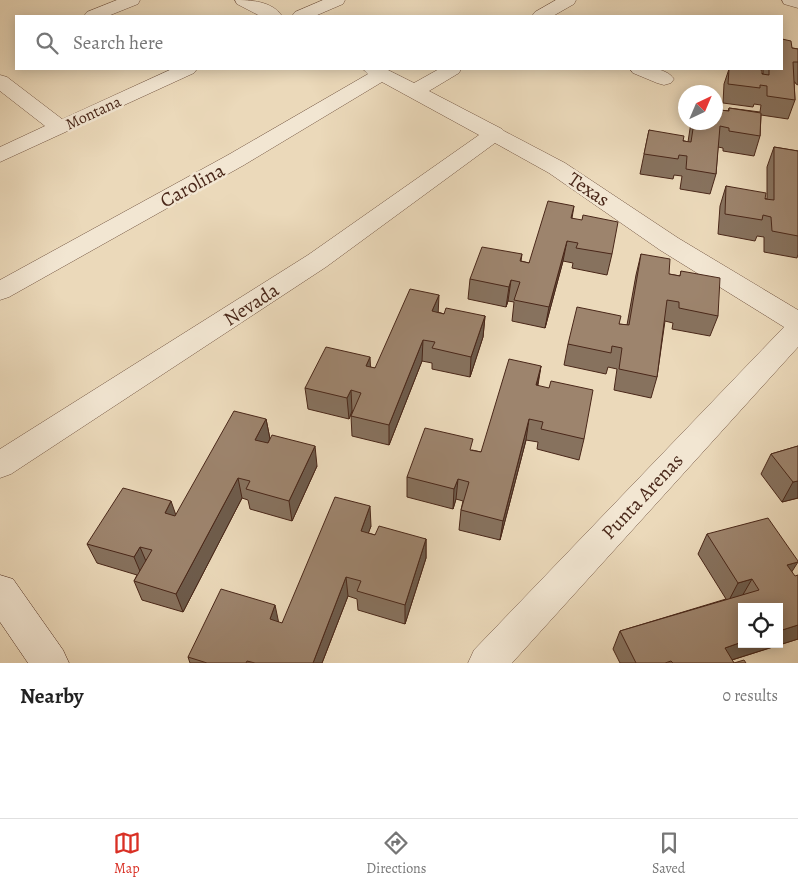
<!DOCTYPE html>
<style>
body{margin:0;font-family:Alegreya,serif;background:#f6f6f6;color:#222}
.controls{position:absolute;right:15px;bottom:15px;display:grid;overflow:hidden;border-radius:0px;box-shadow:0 2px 12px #0003}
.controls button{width:45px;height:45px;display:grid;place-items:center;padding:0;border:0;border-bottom:1px solid #e0e0e0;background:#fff;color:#222;font:25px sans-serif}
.compass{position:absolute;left:678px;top:85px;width:45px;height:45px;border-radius:50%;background:#fff;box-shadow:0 2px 12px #0003;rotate:44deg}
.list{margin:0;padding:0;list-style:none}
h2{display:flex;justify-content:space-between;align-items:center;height:65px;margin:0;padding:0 20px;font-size:21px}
h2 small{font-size:16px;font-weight:400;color:#767676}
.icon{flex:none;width:28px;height:28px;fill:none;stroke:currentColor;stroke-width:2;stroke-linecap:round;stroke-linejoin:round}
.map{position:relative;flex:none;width:798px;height:663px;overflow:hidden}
.search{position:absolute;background:#fff;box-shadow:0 2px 12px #0003;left:15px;right:15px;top:15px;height:55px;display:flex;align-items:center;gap:12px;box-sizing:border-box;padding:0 18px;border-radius:0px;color:#767676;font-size:19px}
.sheet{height:155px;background:#fff}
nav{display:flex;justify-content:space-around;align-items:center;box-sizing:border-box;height:70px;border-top:1px solid #e0e0e0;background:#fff;font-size:14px;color:#767676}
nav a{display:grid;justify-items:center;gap:2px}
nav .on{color:#d93025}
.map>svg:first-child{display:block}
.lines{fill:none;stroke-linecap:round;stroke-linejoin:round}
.street-casing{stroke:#725441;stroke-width:1}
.secondary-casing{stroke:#492719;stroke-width:1}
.street{fill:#f2e6d2;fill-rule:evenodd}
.secondary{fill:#f2e6d2;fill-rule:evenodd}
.wall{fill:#87725e;stroke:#492719}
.shaded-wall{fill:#6e5c4c;stroke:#492719}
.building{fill:#9d846d;stroke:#492719}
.labels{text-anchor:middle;stroke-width:5;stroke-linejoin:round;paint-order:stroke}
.far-street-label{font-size:16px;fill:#492719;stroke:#f2e6d2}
.street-label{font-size:20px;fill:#492719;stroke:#f2e6d2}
</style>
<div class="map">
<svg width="798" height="663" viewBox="0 0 798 663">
<rect width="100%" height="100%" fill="#ebd9ba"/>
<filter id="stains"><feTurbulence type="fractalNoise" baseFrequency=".004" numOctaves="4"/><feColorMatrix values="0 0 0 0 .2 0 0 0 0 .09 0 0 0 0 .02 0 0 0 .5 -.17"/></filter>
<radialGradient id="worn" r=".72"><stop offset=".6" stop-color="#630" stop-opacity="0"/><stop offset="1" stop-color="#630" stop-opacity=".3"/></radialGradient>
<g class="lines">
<defs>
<g id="street">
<path d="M117,0H140L138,4L108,16H84L87,12Z"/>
<path d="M235,0C251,0 272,1 282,16H260L237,4Z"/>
<path d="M323,0H345L343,4L315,16H292L295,12Z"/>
<path d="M556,0H576L574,4L553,16H532L535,12Z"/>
<path d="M782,0H798V8L784,4Z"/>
<path d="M172,69H197L194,73L0,162V147L45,126L0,91V75L7,77L62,119Z"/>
<path d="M363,69H386L414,83L439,69H461L459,73L429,91L502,129L504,131L565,163L678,238L798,310V347L512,663H468L474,650L784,327L660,250L549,173L495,143L326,267L11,474L0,478V449L308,255L479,135L382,82L244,165L9,297L0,300V280L228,155L368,74Z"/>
<path d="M630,69C644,68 665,66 674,79L671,83L664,85L657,83L633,73Z"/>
</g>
<path id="secondary" d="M0,575L13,579L63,650L69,663H28L0,622Z"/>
</defs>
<use href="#street" class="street-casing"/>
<use href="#secondary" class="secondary-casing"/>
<use href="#street" class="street"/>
<use href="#secondary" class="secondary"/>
</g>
<g class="wall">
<path d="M792,48L798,49V85L796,84L795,82H794L795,100L788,119L761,115L760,136L754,156L723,151V148L718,147L716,174L710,194L680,189L682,176L674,175L673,179L640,174L649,130L688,142L691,122H716L720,110L728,111L729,108L760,112L761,105L754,104L753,107L723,103L724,84L729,69H757L763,74V69H782Z"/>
<path d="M774,147L798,151V254L797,258L764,252V237L757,236L755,241L718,234L720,206L726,186L767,199V167Z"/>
<path d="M574,206L572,218L612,254L607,275L572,268L573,263L563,261L545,328L512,321L514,302L508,301L506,307L468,299L470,279L522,254L521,261L529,263Z"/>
<path d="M641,254L669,274L680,276L681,271L718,316L710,336L672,329L673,323L665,321L657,377L651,398L614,390L617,369L608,367L606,374L564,365L568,344L619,324L627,325L636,275Z"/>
<path d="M438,312L444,314L485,316L483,337L470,377L432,369V363L422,361L389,445L352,436L351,416L353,411H352L349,419L308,409L305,388L370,367L375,368Z"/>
<path d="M541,366L538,385L584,439L579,460L537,449L538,442L526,440L500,540L459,530L461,510L463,501L456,499L453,509L407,497V477L472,450L481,452Z"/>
<path d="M266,419L270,439L317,466L292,521L250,509L248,500L242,498L183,612L142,600L134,581L137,575L97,563L87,544L176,515Z"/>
<path d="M798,446V498L782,502L761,474L771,454Z"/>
<path d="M371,526L368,533L375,535L426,539V558L405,624L358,610L357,599L348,596L322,663H190L188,657L282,623Z"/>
<path d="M707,534L792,572L798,639L732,660L734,663H620L613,649L620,631L726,599L698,554Z"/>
</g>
<g class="shaded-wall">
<path d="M567,241L563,261L545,328L549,307Z"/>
<path d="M511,280L508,301L506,307L509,287Z"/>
<path d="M439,295L438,316L432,311Z"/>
<path d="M485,316L483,337L470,377L471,357Z"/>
<path d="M423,340L422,361L389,445V425Z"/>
<path d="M370,357L371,377L366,366Z"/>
<path d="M541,366L537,387L536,385Z"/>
<path d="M351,390L352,411L349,419L347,398Z"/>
<path d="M266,419L270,439L259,460L255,440Z"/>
<path d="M529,419L526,440L500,540L503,521Z"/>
<path d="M315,446L317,466L292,521L289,501Z"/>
<path d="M238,478L242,498L183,612L176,594Z"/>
<path d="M458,479L456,499L453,509L454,489Z"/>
<path d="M798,481V498L782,502L793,482Z"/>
<path d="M171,501L178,521L165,513Z"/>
<path d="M370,506L371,526L362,551L361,531Z"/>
<path d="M426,539V558L405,624V605Z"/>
<path d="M140,547L148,566L142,576L134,557Z"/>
<path d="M798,562L786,581L787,565Z"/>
<path d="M346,577L348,596L322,663H313Z"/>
<path d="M752,579L741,598L728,602L738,583Z"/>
<path d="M275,605L279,624L270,619Z"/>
<path d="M798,625V639L722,663L725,648L742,642V644H779V631Z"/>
</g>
<g class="building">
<path d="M782,39L791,41L792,48L798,49V62H793L795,100L767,96V86L760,85V88L728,84L729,69H757L762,70V74L769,75V69H782Z"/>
<path d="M716,100L720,101V110L729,111V108L761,113L760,136L729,131V128L720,126L716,174L686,169L687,156L679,155L678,159L644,154L649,130L684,136L683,141L691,142L694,122H716Z"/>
<path d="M774,147L798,151V236L772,231L771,217L763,215L762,220L725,214L726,186L766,193L765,199L774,200Z"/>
<path d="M548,201L574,206L571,218L582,220L583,215L618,222L612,254L576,248L578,243L567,241L549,307L514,300L520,282L511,280L509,287L470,279L482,247L522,254L520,261L529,263Z"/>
<path d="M641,254L670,259L669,274L680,276L681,271L720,278L718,316L679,308V302L667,300L657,377L619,369L622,348L612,346L611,353L568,344L577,307L621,316L619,324L629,325Z"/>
<path d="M410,289L439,295L432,311L444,314L446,308L485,316L471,357L432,348L435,342L423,340L389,425L351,416L361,393L351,390L347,398L305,388L326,347L370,357L366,366L375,368Z"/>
<path d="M509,359L541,366L536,385L549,388L551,381L593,390L584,439L541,429L543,422L529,419L503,521L461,510L469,482L458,479L454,489L407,477L425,428L473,439L470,450L481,452Z"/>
<path d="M234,411L266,419L255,440L268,443L272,435L315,446L289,501L246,489L250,481L238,478L176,594L134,581L152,550L140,547L134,557L87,544L123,488L171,501L165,513L175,516Z"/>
<path d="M798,446V481L793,482L771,454Z"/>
<path d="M335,497L370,506L361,531L375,535L379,526L426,539L405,605L357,591L361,581L346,577L313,663H255L247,661L246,663H207L188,657L221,589L275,605L270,619L282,623Z"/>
<path d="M768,518L798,561V562L787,565L795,576L798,575V625L779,631V607H742V642L725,648L734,663H673L671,661L665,663H636L620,631L759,590L752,579L738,583L707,534Z"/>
<path d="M744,660L746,663H734Z"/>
</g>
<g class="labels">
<g class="far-street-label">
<text transform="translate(93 112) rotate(-25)" y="6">Montana</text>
</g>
<g class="street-label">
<text transform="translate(192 185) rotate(-29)" y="7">Carolina</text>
<text transform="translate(589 189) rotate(34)" y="7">Texas</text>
<text transform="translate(251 304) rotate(-33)" y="7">Nevada</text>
<text transform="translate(642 496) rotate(-47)" y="7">Punta Arenas</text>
</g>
</g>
<rect width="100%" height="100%" filter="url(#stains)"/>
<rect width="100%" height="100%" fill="url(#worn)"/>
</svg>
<div class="controls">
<button><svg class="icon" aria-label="locate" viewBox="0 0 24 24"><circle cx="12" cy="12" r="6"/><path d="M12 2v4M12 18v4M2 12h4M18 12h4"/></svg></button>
</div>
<svg class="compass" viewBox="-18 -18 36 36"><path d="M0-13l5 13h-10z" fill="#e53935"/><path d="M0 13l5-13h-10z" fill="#767676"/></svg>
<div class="search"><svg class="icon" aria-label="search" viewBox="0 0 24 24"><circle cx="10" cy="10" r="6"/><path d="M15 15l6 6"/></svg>Search here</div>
</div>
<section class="sheet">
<h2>Nearby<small>0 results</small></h2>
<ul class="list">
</ul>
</section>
<nav>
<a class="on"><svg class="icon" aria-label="map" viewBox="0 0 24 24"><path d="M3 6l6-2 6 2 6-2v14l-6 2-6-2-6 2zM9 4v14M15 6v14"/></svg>Map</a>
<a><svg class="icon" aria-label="directions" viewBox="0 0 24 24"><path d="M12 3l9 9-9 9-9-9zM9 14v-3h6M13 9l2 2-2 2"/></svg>Directions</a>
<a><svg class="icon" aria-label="saved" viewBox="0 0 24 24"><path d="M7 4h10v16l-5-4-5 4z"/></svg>Saved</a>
</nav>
